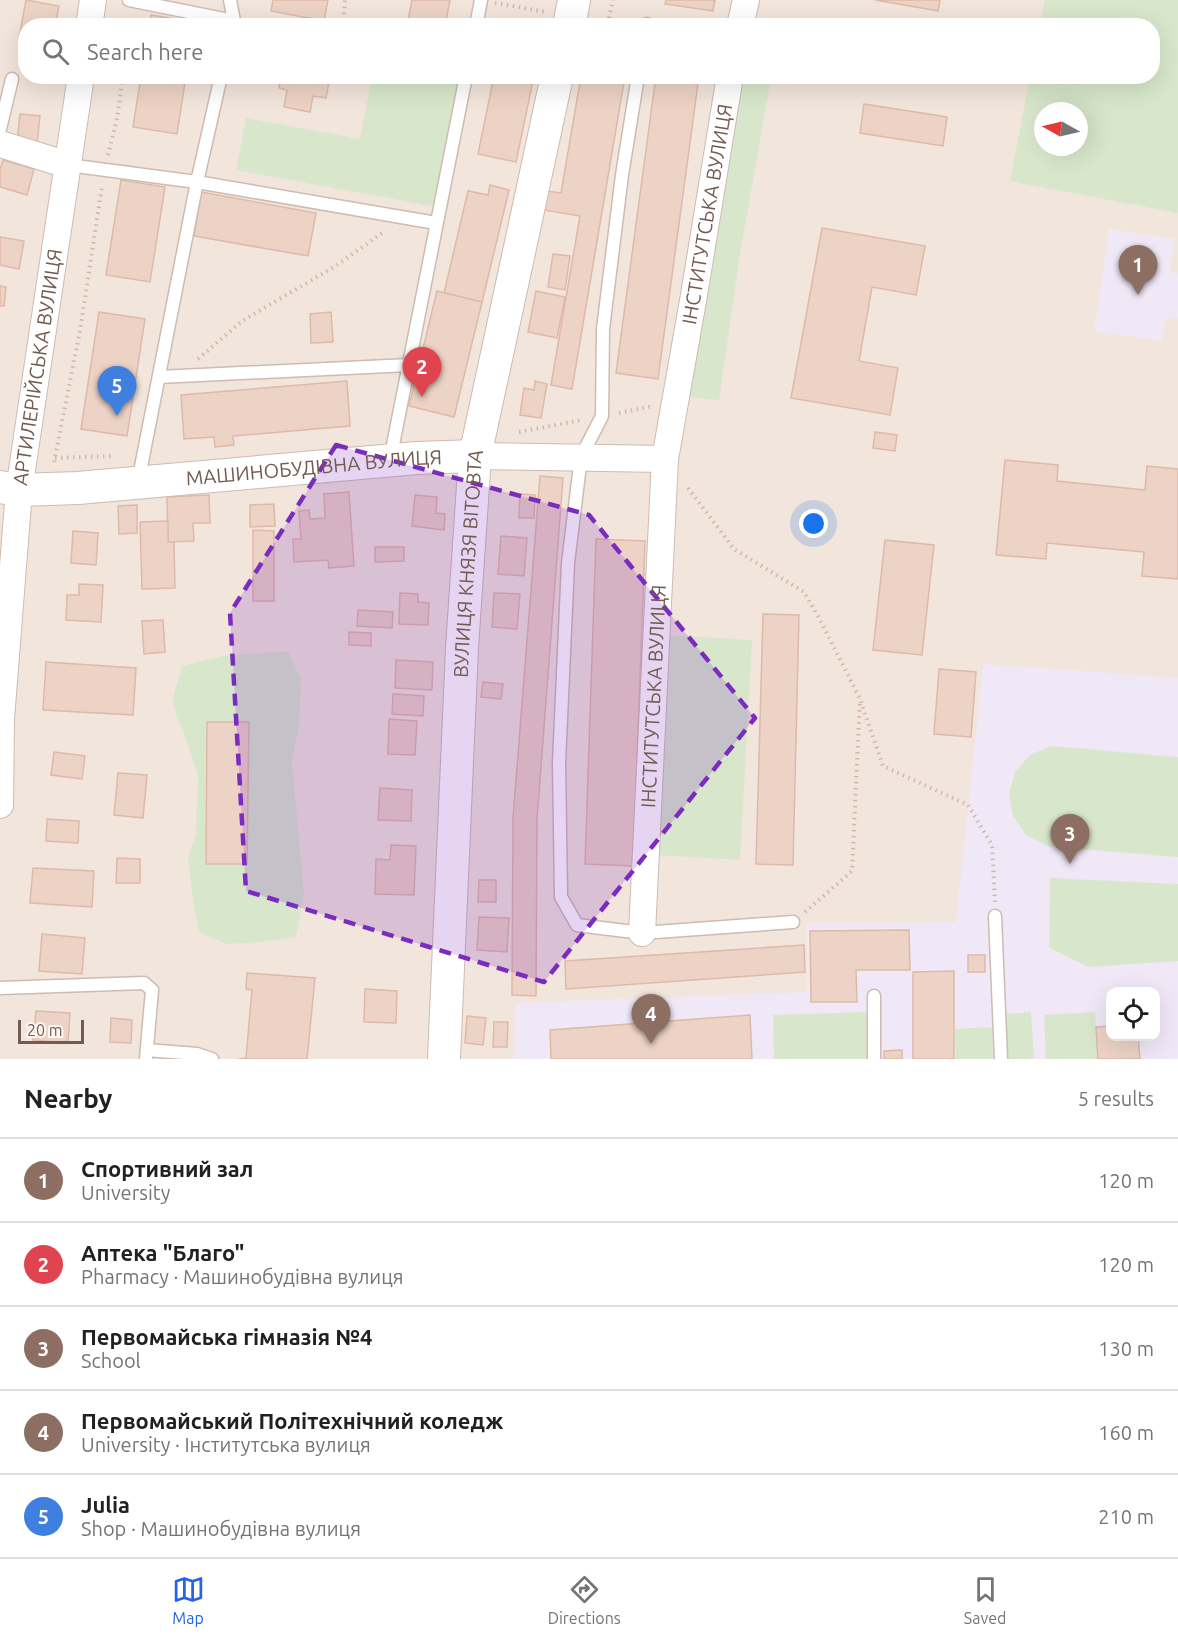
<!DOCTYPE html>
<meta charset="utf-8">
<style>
body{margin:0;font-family:Ubuntu,sans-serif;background:#f2f2f2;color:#202124}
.controls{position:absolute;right:18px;bottom:18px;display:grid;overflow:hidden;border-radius:12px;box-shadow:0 6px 24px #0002}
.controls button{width:54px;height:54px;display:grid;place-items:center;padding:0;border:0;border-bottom:2px solid #e0e0e0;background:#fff;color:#202124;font:30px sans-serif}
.compass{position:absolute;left:1034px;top:102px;width:54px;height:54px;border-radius:50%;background:#fff;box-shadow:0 6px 24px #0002;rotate:278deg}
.scale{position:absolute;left:18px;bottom:15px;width:66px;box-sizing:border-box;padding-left:6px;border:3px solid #735b51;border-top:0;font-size:16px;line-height:21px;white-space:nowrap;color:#735b51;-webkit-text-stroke:4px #fdf8f2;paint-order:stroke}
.you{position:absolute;left:814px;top:524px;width:21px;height:21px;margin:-15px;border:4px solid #fff;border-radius:50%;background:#1a73e8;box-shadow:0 0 0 9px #1a73e833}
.badge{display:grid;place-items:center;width:39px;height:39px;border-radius:50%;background:#2563eb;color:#fff;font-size:20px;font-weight:700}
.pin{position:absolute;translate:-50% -50px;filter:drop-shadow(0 2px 3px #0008)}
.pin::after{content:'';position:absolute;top:32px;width:21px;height:18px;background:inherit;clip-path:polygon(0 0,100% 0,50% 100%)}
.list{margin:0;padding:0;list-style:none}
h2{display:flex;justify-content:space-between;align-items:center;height:78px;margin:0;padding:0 24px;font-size:26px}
h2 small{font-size:20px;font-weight:400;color:#757577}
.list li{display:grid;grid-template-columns:39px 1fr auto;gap:18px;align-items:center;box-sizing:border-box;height:84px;padding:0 24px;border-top:2px solid #e0e0e0}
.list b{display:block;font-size:22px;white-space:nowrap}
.list p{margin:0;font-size:20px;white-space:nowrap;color:#757577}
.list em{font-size:20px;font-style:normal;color:#757577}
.icon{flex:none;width:33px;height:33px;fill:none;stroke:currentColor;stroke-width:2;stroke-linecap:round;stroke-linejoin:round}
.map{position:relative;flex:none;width:1178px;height:1059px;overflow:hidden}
.search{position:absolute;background:#fff;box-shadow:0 6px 24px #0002;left:18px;right:18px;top:18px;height:66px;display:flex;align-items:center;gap:15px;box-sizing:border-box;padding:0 21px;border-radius:24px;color:#757577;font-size:22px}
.sheet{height:498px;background:#fff}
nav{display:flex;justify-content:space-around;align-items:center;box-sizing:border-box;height:84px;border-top:2px solid #e0e0e0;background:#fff;font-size:16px;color:#757577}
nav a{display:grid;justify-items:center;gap:3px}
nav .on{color:#2563eb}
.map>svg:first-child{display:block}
.residential{fill:#f2e5db;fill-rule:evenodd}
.education{fill:#f0e8f7;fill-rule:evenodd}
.green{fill:#d8e7cb;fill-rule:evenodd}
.building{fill:#edd3c6;stroke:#deb9a8;stroke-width:1.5}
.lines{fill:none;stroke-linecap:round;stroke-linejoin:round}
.service-casing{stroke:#ccbcb2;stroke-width:15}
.minor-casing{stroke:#ccbcb2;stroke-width:28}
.tertiary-casing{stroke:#ccbcb2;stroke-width:34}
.path{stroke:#d2b6a9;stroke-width:4;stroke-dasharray:1.5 4.5;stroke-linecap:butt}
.service{stroke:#fff;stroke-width:12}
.minor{stroke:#fff;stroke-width:26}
.tertiary{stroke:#fff;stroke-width:32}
.marked{fill:#7b2cbf;fill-opacity:0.2;stroke:#7b2cbf;stroke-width:4.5;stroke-dasharray:12 8;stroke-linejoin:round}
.labels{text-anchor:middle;stroke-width:6;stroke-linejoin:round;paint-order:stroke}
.street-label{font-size:20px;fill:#735b51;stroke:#fdf8f2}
</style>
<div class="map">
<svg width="1178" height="1059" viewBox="0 0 1178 1059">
<rect width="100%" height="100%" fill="#fbf4eb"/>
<path class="residential" d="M0,0H1178V1059H0ZM26,26H1152V76H26ZM1043,111H1079V147H1043ZM1110,992H1156V1036H1110Z"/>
<g class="education">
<path d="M1109,229L1175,239L1170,271L1178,273V319L1166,317L1162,341L1094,331Z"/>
<path d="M983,664L1178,678V1059H514L515,1003L807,992V923L956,922ZM1110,992H1156V1036H1110Z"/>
</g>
<g class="green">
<path d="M1045,0H1178V213L1010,181L1030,77L1152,76V26L1040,25ZM1043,111H1079V147H1043Z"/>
<path d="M372,77H461L437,207L236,170L246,118L360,139Z"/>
<path d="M741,77H771L740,254L719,400L686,397Z"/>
<path d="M669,635L752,640L740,860L657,855Z"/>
<path d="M288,651L301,679L299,726L292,761L304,893L296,937L259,942L227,944L199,932L193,900L188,858L196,833L198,776L188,745L172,702L182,666L222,656Z"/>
<path d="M1051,746L1178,757V857L1047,846L1026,835L1013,816L1009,794L1015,772L1030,755Z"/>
<path d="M1050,878L1178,884V961L1089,967L1049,948Z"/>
<path d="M866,1012L868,1059H774L773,1015Z"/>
<path d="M1031,1012L1034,1059H1008L1005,1014Z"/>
<path d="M1095,1012L1098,1059H1046L1044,1015Z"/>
<path d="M992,1027L993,1059H956L955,1029Z"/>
</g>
<g class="building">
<path d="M26,0L59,6L55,26H26V39L19,38Z"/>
<path d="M273,0H328L324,21L271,11Z"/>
<path d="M412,0H450L445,26H407Z"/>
<path d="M666,0H715L713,11L665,4Z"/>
<path d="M875,0H940L938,11Z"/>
<path d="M151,15L195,22L194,26H149Z"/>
<path d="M141,76H186L177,134L133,127Z"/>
<path d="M281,76H330L326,98L313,96L310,112L284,107L287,90L279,88Z"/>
<path d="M494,76H534L516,162L478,154Z"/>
<path d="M581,76H625L572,389L551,385L580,216L544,210L547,191L561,193Z"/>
<path d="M656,76H699L658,379L616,373Z"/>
<path d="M864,104L947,117L943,146L860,133Z"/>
<path d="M20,114L40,116L37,144L17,142Z"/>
<path d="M3,160L34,169L27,195L0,187V170Z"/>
<path d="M121,180L165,187L150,282L106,275Z"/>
<path d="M490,185L509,190L482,302L444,293L468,191L488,195Z"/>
<path d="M201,192L316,213L308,256L194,236Z"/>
<path d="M822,228L925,246L916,295L872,287L859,361L898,368L890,415L791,398Z"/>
<path d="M0,237L24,241L19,269L0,265Z"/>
<path d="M553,254L570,256L565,290L548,287Z"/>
<path d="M0,286L6,287L4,306H0Z"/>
<path d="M437,291L482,302L454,417L409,406Z"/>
<path d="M536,291L565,297L557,338L528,332Z"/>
<path d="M99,312L145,319L127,436L81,429Z"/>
<path d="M331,312L333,342L311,343L310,314Z"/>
<path d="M347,381L350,426L233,436L234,445L215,447L214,437L184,439L181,395Z"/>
<path d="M535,381L547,384L541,418L520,415L524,388L534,390Z"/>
<path d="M875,432L897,435L895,451L873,448Z"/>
<path d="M1005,460L1058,465L1057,481L1145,490L1147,466L1178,469V579L1142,576L1144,552L1047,543L1046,559L996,555Z"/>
<path d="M540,476L563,478L537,819L536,996L512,995L513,818Z"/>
<path d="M349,492L354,566L329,568L328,560L294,562L293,539H301L299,511L309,510L310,519L325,518L324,494Z"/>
<path d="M520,494L535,495L534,518H519Z"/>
<path d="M209,495L210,523H193L194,541L168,542L167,497Z"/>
<path d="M415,495L437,497L436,513L445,514L444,530L412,526Z"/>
<path d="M274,504L275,526L250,527V505Z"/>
<path d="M137,505V533L119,534L118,506Z"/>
<path d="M168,521V542H174L175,588L142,589L140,522Z"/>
<path d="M253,530L274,531V601H253Z"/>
<path d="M73,531L98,533L96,565L71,563Z"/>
<path d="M501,536L527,538L524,576L498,574Z"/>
<path d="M596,539L645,541L633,866L585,864Z"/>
<path d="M885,540L934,545L922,655L873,650Z"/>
<path d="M375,547H404V561L375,562Z"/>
<path d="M79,584L103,585L101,622L66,620L67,595H79Z"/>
<path d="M400,593L418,594V602L429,603L428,625L399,624Z"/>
<path d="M494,593L520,594L517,629L492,627Z"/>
<path d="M358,610L393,612L392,628L357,626Z"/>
<path d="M763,614L799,615L793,865L756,864Z"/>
<path d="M163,620L165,652L144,654L142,621Z"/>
<path d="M349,632L371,633V646L349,645Z"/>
<path d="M396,660L433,662L432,690L395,688Z"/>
<path d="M46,662L136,668L133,715L43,710Z"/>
<path d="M939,669L976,672L971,737L934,734Z"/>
<path d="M483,682L503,684L501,699L481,697Z"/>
<path d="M393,694L424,696L423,716L392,714Z"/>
<path d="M389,719L417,721L415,755L388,754Z"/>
<path d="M207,722H249L247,864H206Z"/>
<path d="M54,752L85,756L82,779L51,775Z"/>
<path d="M118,773L147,775L143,818L114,815Z"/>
<path d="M380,788L412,790L411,821L378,820Z"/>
<path d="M47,819L79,821L78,843L46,841Z"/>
<path d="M391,845L416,846L414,895L375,894L376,859L390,860Z"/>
<path d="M117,858L140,859V883H116Z"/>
<path d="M33,868L94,871L92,907L30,903Z"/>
<path d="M479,880H496V902H478Z"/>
<path d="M479,917L509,918L507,952L477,950Z"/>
<path d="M909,930L910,970H856L857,1002H811L810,931Z"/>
<path d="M42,934L85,938L82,974L39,971Z"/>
<path d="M804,945L805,972L566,989L565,961Z"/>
<rect x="968" y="955" width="17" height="17"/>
<path d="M954,971V1059H913V972Z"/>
<path d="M247,973L315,978L307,1059H239L246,1058L252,990L246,989Z"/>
<path d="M365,989L397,991L396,1023L364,1022Z"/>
<path d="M36,1011L70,1013L68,1043L33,1040Z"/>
<path d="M750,1015L752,1059H551L550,1030Z"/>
<path d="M467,1016L486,1018L483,1045L465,1043Z"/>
<path d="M111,1018L132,1020L131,1043L110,1042Z"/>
<path d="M494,1022H508L507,1047H493Z"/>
<path d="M1110,1026V1036H1138L1140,1059H1098L1096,1027Z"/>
<path d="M902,1050V1059H884V1051Z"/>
</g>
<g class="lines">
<defs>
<g id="service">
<path d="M129,0L234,21"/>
<path d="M230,0L234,21L233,26"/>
<path d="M476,26L481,0"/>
<path d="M647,26V24"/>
<path d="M638,76L622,175L603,329L602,416L581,457L568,563L559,763L561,897L577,925L642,933L793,922"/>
<path d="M0,129L12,79"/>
<path d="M68,165L197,182L436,223"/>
<path d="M159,377L409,365"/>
<path d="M390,460L466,76"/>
<path d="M138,482L197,182L221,76"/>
<path d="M995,916L1001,1059"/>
<path d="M0,988L144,983L152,990L146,1059"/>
<path d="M147,1050L197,1054L212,1059"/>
<path d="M874,1059V996"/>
</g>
<g id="minor">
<path d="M89,26L93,0"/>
<path d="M740,26L746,0"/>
<path d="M0,144L68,165"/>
<path d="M475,456L665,459"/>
<path id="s1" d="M0,805L1,719L19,490L81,76"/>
<path id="s2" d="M642,933L665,459L694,295L730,76"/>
</g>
<g id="tertiary">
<path d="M569,26L574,0"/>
<path id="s3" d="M0,487L19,490L78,488L417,458L475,456"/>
<path id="s4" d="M444,1059L462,648L475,456L557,76"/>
</g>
</defs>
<use href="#service" class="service-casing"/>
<use href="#minor" class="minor-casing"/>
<use href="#tertiary" class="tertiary-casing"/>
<g class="path">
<path d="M495,3L547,12"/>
<path d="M609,18L613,0"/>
<path d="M131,26L132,16"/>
<path d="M343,26L345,0"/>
<path d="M108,155L117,119L123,76"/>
<path d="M198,359L242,321L334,267L385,231"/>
<path d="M619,413L653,406"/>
<path d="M519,432L582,420"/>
<path d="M55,458L111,456"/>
<path d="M54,462L80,331L102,186"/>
<path d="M688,488L734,549L804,592L818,616L860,699L883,766L968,805L992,845L995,902"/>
<path d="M805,912L852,871L860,701"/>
</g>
<use href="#service" class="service"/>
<use href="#minor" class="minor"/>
<use href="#tertiary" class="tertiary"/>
</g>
<path class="marked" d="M336,445L589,515L755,718L544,982L246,891L230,613Z"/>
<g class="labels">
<g class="street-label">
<text dy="7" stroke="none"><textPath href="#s2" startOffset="723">ІНСТИТУТСЬКА ВУЛИЦЯ</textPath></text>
<text dy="7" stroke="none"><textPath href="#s1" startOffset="440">АРТИЛЕРІЙСЬКА ВУЛИЦЯ</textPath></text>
<text dy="7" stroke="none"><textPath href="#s3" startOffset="315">МАШИНОБУДІВНА ВУЛИЦЯ</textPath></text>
<text dy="7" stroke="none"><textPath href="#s4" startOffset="496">ВУЛИЦЯ КНЯЗЯ ВІТОВТА</textPath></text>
<text dy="7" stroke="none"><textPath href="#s2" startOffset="237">ІНСТИТУТСЬКА ВУЛИЦЯ</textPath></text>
</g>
</g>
</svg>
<div class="controls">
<button><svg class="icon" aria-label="locate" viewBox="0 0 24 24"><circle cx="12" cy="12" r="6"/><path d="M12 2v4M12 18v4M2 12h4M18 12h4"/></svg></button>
</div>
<svg class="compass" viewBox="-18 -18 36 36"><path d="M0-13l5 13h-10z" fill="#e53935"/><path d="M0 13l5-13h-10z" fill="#757577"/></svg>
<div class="scale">20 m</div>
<div class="you"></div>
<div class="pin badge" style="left:1138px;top:295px;background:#8d6e63">1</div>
<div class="pin badge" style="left:422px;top:397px;background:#e0444e">2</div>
<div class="pin badge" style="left:1070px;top:864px;background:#8d6e63">3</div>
<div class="pin badge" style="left:651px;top:1044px;background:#8d6e63">4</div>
<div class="pin badge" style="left:117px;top:416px;background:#3f7fe0">5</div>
<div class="search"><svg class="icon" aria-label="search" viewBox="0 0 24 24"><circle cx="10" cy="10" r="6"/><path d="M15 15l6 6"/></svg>Search here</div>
</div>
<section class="sheet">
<h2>Nearby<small>5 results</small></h2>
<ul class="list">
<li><span class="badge" style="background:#8d6e63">1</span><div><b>Спортивний зал</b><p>University</p></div><em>120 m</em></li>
<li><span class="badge" style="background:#e0444e">2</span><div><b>Аптека &quot;Благо&quot;</b><p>Pharmacy · Машинобудівна вулиця</p></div><em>120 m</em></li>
<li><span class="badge" style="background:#8d6e63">3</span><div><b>Первомайська гімназія №4</b><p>School</p></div><em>130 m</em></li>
<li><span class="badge" style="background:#8d6e63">4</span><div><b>Первомайський Політехнічний коледж</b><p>University · Інститутська вулиця</p></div><em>160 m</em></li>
<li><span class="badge" style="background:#3f7fe0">5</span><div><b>Julia</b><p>Shop · Машинобудівна вулиця</p></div><em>210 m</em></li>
</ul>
</section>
<nav>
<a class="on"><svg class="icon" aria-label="map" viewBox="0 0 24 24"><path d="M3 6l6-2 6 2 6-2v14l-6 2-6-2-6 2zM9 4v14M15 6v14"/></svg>Map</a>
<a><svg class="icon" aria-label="directions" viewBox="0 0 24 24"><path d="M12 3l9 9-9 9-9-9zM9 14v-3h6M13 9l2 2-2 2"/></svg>Directions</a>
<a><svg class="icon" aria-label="saved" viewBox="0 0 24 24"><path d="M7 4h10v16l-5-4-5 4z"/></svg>Saved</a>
</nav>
